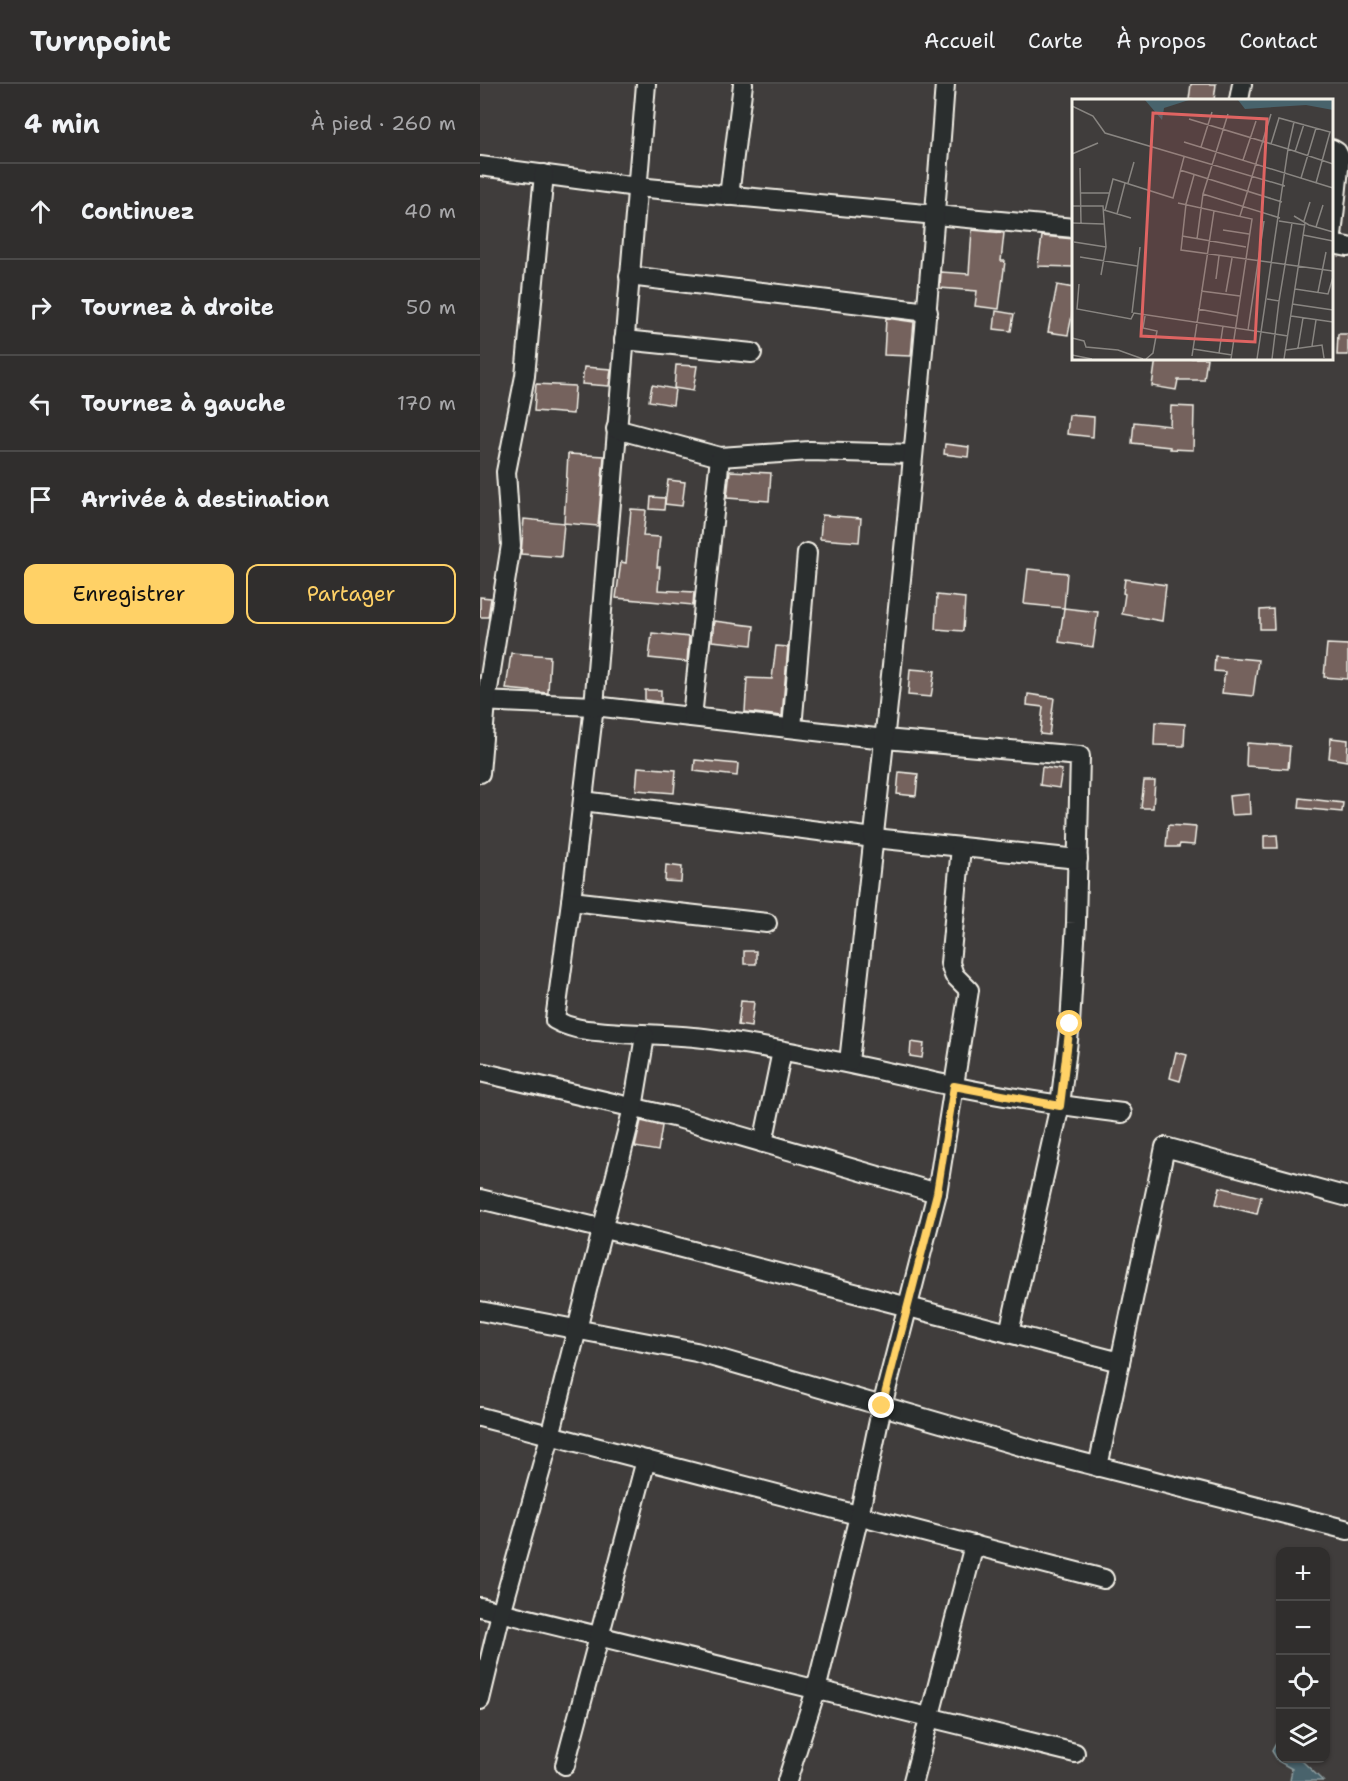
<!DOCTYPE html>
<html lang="fr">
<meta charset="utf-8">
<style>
body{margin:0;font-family:"Shantell Sans",sans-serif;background:#383635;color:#f1f3f6}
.controls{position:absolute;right:18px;bottom:18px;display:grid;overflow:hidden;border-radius:12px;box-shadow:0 2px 4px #0004}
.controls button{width:54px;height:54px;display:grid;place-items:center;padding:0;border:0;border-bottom:2px solid #4b4a49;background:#302e2d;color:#f1f3f6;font:30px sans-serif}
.stop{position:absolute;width:18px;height:18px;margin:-14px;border:4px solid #ffd166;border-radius:50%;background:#fff}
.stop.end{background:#ffd166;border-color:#fff;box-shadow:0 2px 6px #0008}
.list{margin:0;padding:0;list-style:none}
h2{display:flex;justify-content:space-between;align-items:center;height:78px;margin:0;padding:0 24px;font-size:26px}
h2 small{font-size:20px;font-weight:400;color:#a8a8aa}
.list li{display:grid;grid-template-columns:39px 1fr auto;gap:18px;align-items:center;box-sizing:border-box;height:96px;padding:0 24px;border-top:2px solid #4b4a49}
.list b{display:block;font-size:22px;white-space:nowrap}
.list em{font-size:20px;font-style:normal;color:#a8a8aa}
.actions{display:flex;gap:12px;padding:18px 24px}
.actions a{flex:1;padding:14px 0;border:2px solid #ffd166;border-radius:12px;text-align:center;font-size:21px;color:#ffd166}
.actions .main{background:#ffd166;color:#111}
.icon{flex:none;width:33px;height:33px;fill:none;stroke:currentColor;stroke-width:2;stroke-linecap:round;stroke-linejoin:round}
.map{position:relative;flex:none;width:868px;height:1697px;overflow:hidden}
header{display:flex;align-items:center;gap:36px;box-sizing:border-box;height:84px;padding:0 30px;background:#302e2d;border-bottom:2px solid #4b4a49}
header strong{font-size:28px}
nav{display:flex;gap:33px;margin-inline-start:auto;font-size:21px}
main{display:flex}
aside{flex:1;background:#302e2d}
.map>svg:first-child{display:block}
.water{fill:#48636c;stroke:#8d9c9e;stroke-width:1.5}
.building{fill:#74625d;stroke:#f4f1e8;stroke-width:1.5}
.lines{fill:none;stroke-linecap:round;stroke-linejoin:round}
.minor-casing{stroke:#f4f1e8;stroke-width:22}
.minor{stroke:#2a2d2e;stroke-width:18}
.route{stroke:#ffd166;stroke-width:8}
.inset-road{fill:none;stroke:#888581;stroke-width:1.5}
.view{fill:#df6462;fill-opacity:0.15;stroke:#df6462;stroke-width:3}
.inset-edge{fill:none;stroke:#f4f1e8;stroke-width:3}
</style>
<header>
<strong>Turnpoint</strong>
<nav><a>Accueil</a><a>Carte</a><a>À propos</a><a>Contact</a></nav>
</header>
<main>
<aside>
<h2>4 min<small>À pied · 260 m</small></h2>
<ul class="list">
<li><svg class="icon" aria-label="ahead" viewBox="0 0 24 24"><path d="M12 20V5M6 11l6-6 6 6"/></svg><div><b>Continuez</b></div><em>40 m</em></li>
<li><svg class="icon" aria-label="right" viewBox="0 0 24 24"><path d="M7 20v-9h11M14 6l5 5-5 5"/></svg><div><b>Tournez à droite</b></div><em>50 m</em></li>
<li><svg class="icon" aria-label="left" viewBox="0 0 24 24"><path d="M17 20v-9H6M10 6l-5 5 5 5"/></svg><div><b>Tournez à gauche</b></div><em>170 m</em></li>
<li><svg class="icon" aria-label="arrive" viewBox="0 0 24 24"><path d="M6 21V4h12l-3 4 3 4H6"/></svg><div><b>Arrivée à destination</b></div></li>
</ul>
<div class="actions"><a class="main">Enregistrer</a><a>Partager</a></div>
</aside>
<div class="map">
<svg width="868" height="1697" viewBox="0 0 868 1697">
<rect width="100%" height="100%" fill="#403d3c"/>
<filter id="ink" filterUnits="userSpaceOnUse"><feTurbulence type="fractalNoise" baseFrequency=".0167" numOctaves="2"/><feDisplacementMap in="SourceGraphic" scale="12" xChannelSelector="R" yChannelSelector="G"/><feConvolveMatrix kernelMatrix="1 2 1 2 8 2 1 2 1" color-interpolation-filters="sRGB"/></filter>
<g filter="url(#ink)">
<path class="water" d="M799,1654L800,1674L820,1675L843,1697H810L812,1685L798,1677L792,1667Z"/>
<g class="building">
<path d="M711,0H736L734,16H709Z"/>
<path d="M492,146L524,149L521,177H525L519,225L495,222L497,207L460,204L461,188L489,190Z"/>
<path d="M562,152L594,155V183L558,182Z"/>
<path d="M577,201L594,204V222L588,251L568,248Z"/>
<path d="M516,227L534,230L531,247L514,245Z"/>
<path d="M406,234L434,238L431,272L404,271Z"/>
<path d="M858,250H868V271H857Z"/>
<path d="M676,274H727L724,296H698L696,306L672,302Z"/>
<path d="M196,281L217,282L213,307L194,304Z"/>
<path d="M104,283L131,285L129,302L102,300Z"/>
<path d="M56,300L95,302L93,330L54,327Z"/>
<path d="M172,301L195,305L193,321L169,317Z"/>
<path d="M691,322L714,323L713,366L690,365V363L652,359L654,338L690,342Z"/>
<path d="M589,331L614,333L613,353L587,350Z"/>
<path d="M465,360L489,363L488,373L464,370Z"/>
<path d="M88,370L124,372L118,442L84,439L81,473L41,470L44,435L84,439Z"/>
<path d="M250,387L291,389L289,417L247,414Z"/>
<path d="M188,396L205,398L202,422L185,420Z"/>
<path d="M171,413L185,414L184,426L170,425Z"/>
<path d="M151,425L166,426L163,452L180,453L177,483H180L178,506L214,508L213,521L136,514L141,478L146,479Z"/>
<path d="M342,431L381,434L379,458L340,455Z"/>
<path d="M548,485L587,489L584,524L544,520Z"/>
<path d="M645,495L686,501L682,537L642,530L645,510L643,509Z"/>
<path d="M457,511L485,514L483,547L455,545Z"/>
<path d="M0,513L11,514L8,533H0Z"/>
<path d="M584,524L618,528L613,563L579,558Z"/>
<path d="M793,525L794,545H780V526Z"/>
<path d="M234,537L274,542L272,561L232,557Z"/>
<path d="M172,549L209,553L207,578L169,574Z"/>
<path d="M847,560L868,561V595L844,593Z"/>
<path d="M296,562L308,563L302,632L265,628L267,594L292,595Z"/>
<path d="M31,569L70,572L68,609L26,605Z"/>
<path d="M735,572L778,576L773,612L742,609L745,588L734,587Z"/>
<path d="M430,585L455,587L451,613L428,611Z"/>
<path d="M165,606H181V618L165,616Z"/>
<path d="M548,610L574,614L569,651L560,650L563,623L547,621Z"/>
<path d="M675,638L705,640L704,662L674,661Z"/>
<path d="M851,654L868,656L867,677L849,674Z"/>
<path d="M767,659L810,662L808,685L766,682Z"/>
<path d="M215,676L258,680L257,692L214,687Z"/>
<path d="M158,683L196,686L194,709L156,706Z"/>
<path d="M562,683L582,686L579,704L560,701Z"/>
<path d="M419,688L438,690L436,712L417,710Z"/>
<path d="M664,697H675L673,724H661Z"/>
<path d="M769,710L770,730L751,731L749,712Z"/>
<path d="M820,714L863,719L862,728L819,724Z"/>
<path d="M688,741L716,743L714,761L700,760L699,763H686Z"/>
<path d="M797,751L798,764H784V752Z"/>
<path d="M186,781L202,783L201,798L185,797Z"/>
<rect x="264" y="867" width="12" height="13"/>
<path d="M261,917L274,918L271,943L258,941Z"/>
<path d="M431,958L444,960L442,974L430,972Z"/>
<path d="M696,968L707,971L700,997L690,994Z"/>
<path d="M161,1037L182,1042L178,1067L155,1063Z"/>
<path d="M740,1103L781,1113L777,1130L736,1120Z"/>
</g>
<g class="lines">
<defs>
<g id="minor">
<path d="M166,0L114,622L91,817L75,936C93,946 107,946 127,948C162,951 197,950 231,955C312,966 392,985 472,1002C528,1014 585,1022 642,1029"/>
<path d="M759,16L762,0"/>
<path d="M852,65L857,68L860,74L852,152"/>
<path d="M0,82L157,103L594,144"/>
<path d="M249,112L263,0"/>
<path d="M852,160L868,163"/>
<path d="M149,192L448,228"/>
<path d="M144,256L272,269"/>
<path d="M136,345L240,373L330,367L432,370"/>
<path d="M0,617L114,622L405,655L600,672L596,839L590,940L580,1021L529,1249"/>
<path d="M212,633L240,373"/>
<path d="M312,644L327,469"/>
<path d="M0,689L6,618L31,461L26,388L45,292L64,90"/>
<path d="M103,717L394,754L598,775"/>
<path d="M91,817L287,839"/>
<path d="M369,978C405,653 441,327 465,0"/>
<path d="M0,988L198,1034L457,1109"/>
<path d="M283,1059L302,967"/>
<path d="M0,1115L182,1159L640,1278"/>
<path d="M0,1227L216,1268L561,1368L868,1446"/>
<path d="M0,1333L624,1495"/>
<path d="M618,1383L685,1063L868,1113"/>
<path d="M0,1523L595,1669"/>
<path d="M0,1616L21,1529L68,1360L153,1024L165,952"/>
<path d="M85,1681L166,1376"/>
<path d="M307,1697L336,1606L379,1432L402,1322L457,1109L489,906L474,891L470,879L481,763"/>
<path d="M433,1697L494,1461"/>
</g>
</defs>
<use href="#minor" class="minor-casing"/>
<use href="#minor" class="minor"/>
</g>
</g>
<g class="lines" filter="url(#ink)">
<path class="route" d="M402,1322L457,1109L474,1002L580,1022L590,940"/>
</g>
<g transform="translate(592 15)">
<rect width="261" height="261" fill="#403d3c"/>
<path d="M73,1H117L92,9L90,21ZM166,1H261V11L234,6L173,10Z" fill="#48636c"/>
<path class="inset-road" d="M0,7L21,17L33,34L213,87M117,20L216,50L222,23M112,43L261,89M199,45L207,19L258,33L244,84M129,48L140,13M223,53L232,25M0,55L26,44M171,61L184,22M8,69L9,125M108,71L210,103M122,76L114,105L109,151L261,172M229,79L244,29M56,84L62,63M8,94H37M131,95L208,119M106,104L180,120L159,260M0,107H31L34,148L29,176M32,111L59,119M33,112L41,80L101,99L112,58M45,115L53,84M168,117L199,15M222,117L237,126L261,133M207,122L233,126M232,122L238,103M0,124L32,125M244,128L251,106M151,131L177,135M231,136L261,142M110,137L174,148M125,140L131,95L156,15M2,143L34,148M8,158L65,167M144,180L147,157M7,185L5,210L59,220L62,214L216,237M223,190L256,195L261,178M129,192L168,197M154,193L160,159M246,193L254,153M195,200L207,202L220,124M220,205L261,211M126,210L165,217M60,214L68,148M73,217L71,229L85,232L81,254L74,260M219,217L261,223M176,231L192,122M0,239L12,242L14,248L46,251L71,260M240,247L244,221M226,249L231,219M121,250L160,256M214,251L250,246L252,259M147,254L151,227M0,256L20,260M120,257L142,112M185,260L216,50L261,65M200,260L207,202M212,260L233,124"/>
<path class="view" d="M81,14L195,20L183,243L69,237Z"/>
<rect width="261" height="261" class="inset-edge"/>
</g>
</svg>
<div class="controls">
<button>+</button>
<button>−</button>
<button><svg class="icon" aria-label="locate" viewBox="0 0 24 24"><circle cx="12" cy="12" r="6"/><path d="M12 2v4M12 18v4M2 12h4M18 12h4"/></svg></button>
<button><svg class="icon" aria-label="layers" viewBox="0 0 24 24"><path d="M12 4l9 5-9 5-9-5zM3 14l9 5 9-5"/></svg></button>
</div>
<div class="stop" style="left:590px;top:940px"></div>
<div class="stop end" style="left:402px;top:1322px"></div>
</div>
</main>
